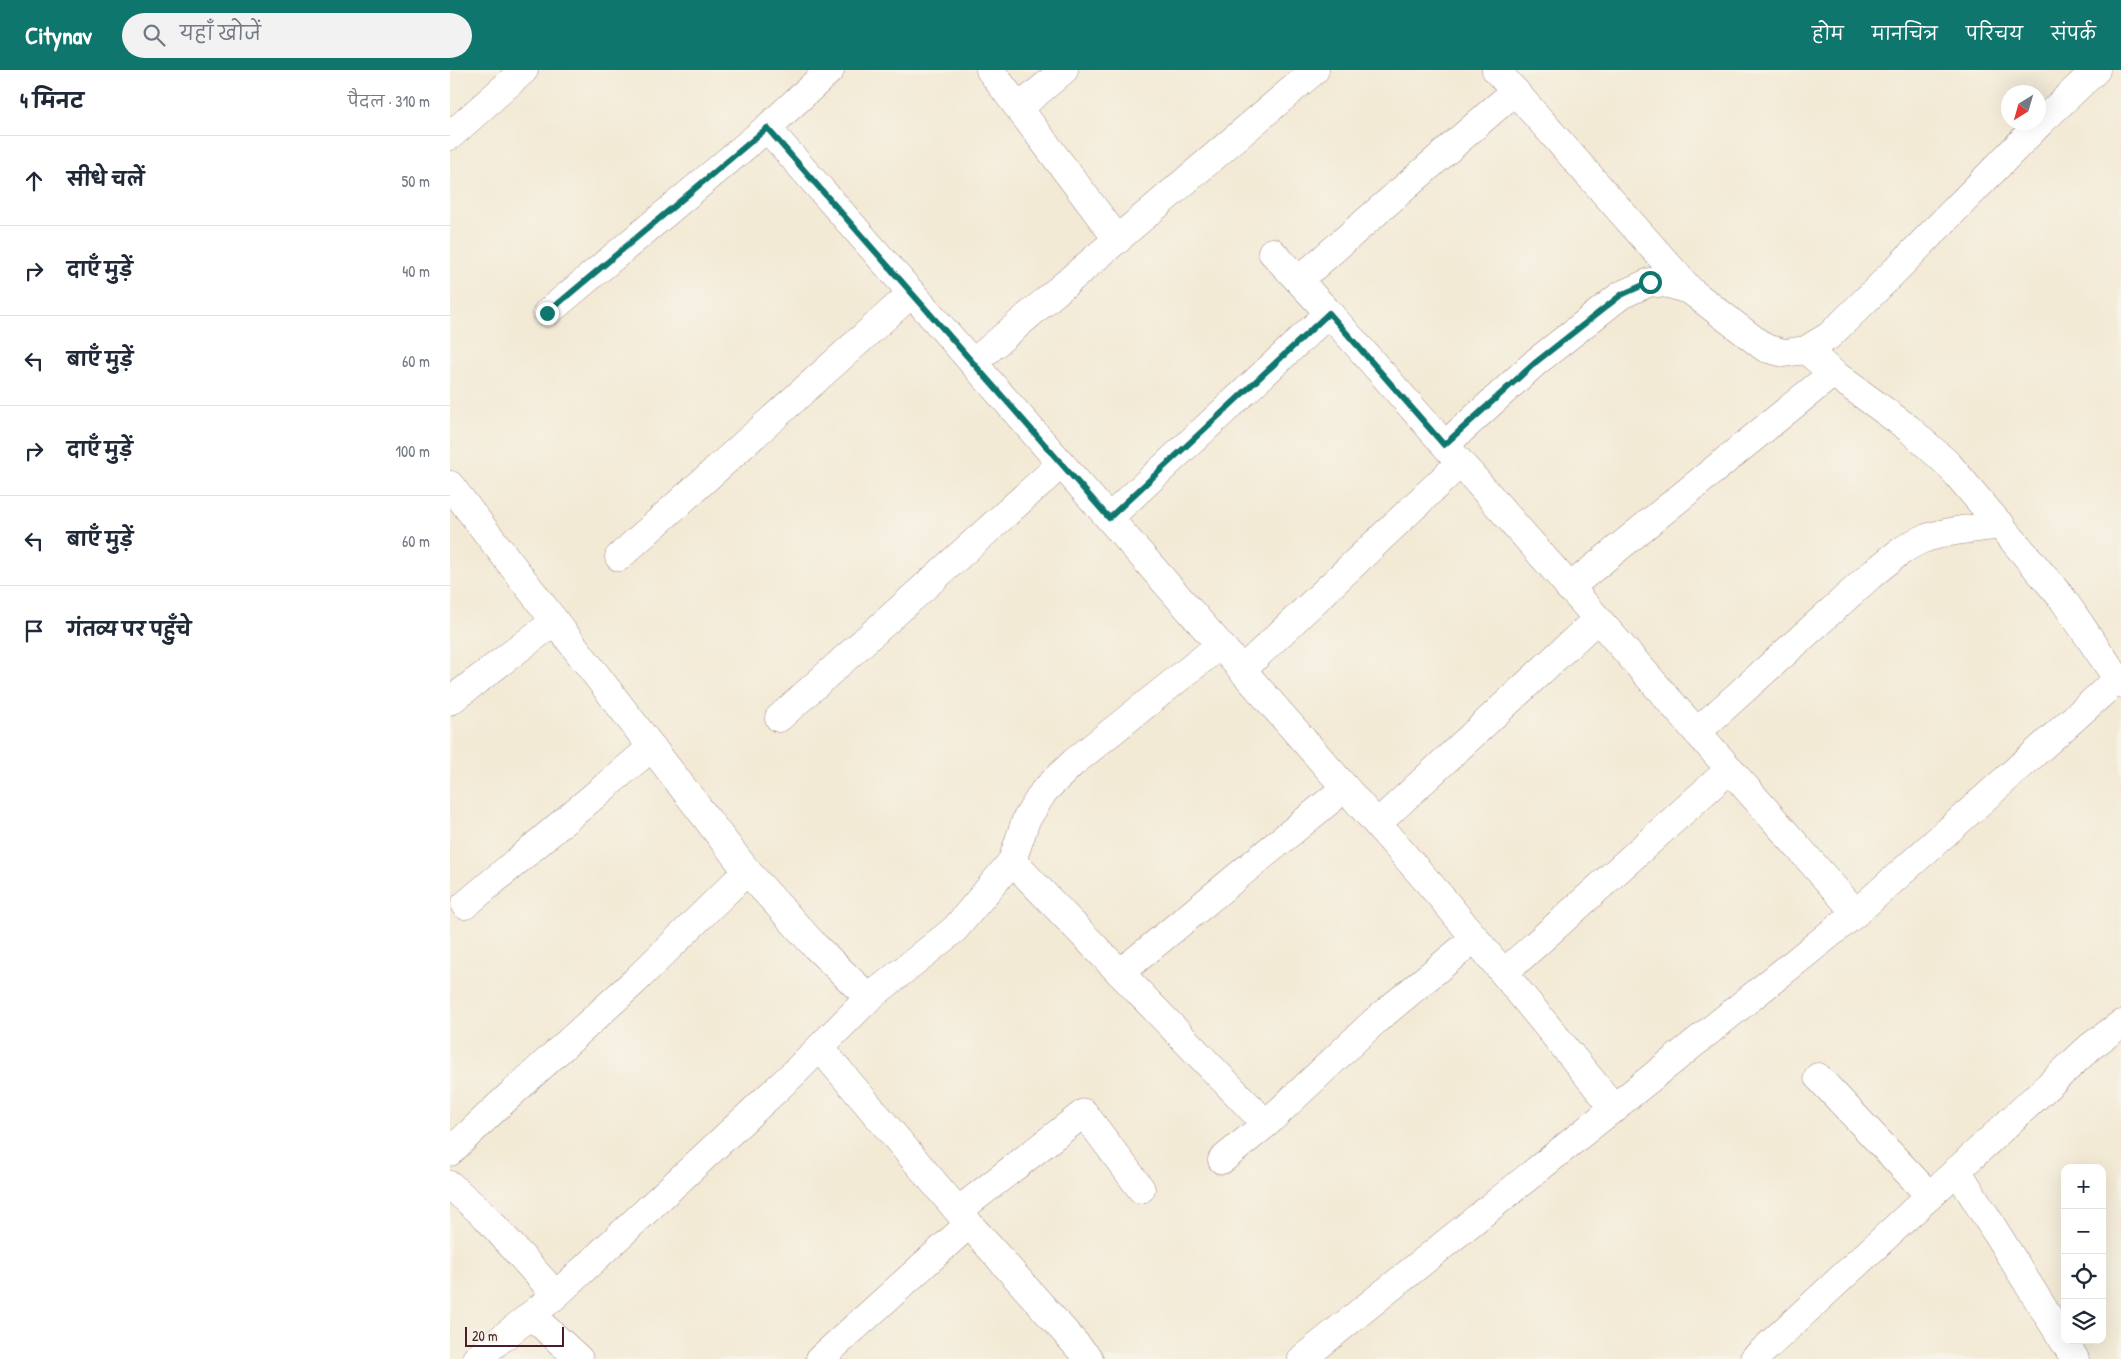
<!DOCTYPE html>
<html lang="hi">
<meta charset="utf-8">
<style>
body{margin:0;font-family:"Patrick Hand","Playpen Sans Deva",sans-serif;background:#f2f2f3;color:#1f2937}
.controls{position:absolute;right:15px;bottom:15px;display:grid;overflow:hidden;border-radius:10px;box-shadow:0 5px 20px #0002}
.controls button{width:45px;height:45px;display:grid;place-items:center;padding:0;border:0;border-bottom:1px solid #e0e1e3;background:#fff;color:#1f2937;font:25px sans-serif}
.compass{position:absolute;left:1551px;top:15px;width:45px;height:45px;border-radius:50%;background:#fff;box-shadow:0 5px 20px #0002;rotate:217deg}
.scale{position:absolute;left:15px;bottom:12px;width:99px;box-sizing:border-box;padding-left:5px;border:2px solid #4a1f2b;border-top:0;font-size:14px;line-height:18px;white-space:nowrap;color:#4a1f2b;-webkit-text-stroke:4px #f7f3e8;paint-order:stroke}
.stop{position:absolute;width:15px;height:15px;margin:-11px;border:4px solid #0f766e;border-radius:50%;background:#fff}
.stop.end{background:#0f766e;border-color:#fff;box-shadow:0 1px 5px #0008}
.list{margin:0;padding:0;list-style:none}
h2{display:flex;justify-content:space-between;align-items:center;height:65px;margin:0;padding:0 20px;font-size:21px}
h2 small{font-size:16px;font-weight:400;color:#747a83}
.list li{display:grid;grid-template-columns:32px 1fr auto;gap:15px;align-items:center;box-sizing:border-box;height:90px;padding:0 20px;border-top:1px solid #e0e1e3}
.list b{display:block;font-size:19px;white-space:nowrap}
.list em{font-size:16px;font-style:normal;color:#747a83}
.icon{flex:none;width:28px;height:28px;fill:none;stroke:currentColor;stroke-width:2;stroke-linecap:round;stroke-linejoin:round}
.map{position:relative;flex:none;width:1671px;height:1289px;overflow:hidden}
header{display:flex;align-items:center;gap:30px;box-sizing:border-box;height:70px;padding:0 25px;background:#0f766e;color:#fff}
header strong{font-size:24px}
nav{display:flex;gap:28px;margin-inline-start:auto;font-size:18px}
.search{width:350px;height:45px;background:#f2f2f3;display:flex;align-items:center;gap:12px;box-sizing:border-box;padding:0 18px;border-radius:28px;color:#747a83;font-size:19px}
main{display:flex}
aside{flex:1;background:#fff}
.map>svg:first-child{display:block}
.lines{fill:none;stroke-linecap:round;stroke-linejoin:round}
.minor-casing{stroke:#9e8480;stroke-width:29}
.minor{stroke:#fff;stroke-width:28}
.route{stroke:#0f766e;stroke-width:6}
</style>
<header>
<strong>Citynav</strong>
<div class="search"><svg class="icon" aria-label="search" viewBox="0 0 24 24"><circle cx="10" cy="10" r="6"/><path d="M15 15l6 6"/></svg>यहाँ खोजें</div>
<nav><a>होम</a><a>मानचित्र</a><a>परिचय</a><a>संपर्क</a></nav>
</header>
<main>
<aside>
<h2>4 मिनट<small>पैदल · 310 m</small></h2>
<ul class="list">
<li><svg class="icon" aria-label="ahead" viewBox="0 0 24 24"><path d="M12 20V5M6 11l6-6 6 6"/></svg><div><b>सीधे चलें</b></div><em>50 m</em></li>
<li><svg class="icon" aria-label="right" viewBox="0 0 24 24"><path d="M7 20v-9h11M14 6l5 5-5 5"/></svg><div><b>दाएँ मुड़ें</b></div><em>40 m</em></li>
<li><svg class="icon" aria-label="left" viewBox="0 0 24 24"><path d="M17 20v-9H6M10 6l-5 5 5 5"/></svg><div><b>बाएँ मुड़ें</b></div><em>60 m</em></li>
<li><svg class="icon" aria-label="right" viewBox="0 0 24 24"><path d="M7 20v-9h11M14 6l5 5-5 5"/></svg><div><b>दाएँ मुड़ें</b></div><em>100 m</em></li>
<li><svg class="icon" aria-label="left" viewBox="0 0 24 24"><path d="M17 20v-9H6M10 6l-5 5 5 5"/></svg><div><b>बाएँ मुड़ें</b></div><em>60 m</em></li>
<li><svg class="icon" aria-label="arrive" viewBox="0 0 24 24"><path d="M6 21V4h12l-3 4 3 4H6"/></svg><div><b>गंतव्य पर पहुँचे</b></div></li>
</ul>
</aside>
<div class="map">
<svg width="1671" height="1289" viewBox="0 0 1671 1289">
<rect width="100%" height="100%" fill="#f7f3e8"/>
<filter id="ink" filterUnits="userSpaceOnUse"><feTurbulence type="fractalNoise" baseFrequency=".02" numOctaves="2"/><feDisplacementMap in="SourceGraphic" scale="10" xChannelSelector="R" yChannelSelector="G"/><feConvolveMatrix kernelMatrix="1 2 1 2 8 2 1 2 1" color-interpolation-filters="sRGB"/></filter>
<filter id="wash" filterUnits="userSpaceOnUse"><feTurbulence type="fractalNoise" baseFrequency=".0096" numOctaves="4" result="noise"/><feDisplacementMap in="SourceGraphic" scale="20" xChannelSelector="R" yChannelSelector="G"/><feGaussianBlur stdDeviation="1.12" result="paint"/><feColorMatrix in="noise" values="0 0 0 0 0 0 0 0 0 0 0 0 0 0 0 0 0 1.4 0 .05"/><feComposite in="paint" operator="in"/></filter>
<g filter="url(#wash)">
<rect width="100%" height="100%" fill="#f3ead5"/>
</g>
<g filter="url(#ink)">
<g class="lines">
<defs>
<g id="minor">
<path d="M380,0L317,58L992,828L1165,1039"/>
<path d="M540,0L668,170"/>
<path d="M1046,0L1241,221"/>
<path d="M569,38L614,0"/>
<path d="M0,66L74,0"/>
<path d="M822,182L879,243L1406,843"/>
<path d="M849,210L1065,21"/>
<path d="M97,243L317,58"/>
<path d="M1356,280L1383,303L1458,358L1499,395L1612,528L1671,614"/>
<path d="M523,293L865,0"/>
<path d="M995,375L1086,292L1171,225L1200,212L1219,214L1241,221L1315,278L1334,283L1356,280L1379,266L1425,221L1592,51L1646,0"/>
<path d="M0,415L297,801"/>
<path d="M659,448L879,243"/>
<path d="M169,487L462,223"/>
<path d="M1119,518L1383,303"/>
<path d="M792,600L1010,393"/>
<path d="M0,631L105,551"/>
<path d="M329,648L611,394"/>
<path d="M1247,662L1420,506C1436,493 1452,478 1471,470C1496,460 1524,459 1551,455"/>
<path d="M927,754L1147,549"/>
<path d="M562,791L816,1054"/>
<path d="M15,835L202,677"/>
<path d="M670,903L895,718"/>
<path d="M1054,903L1280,699"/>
<path d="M370,978L519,1154L639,1289"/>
<path d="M1368,1007L1480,1126"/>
<path d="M0,1082L46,1038L185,911L297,801L365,876L419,928"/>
<path d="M772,1090L816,1054L925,951L1025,868"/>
<path d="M1507,1100L1625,1289"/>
<path d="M0,1115L35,1146L106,1225"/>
<path d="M508,1141L634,1043L691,1119"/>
<path d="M81,1245L129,1289"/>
<path d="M26,1289L106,1225L344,1003L419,928L505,859L562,791L576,750L594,721L624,692L770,575"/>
<path d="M370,1289L519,1154"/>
<path d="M852,1289L1406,843L1668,609"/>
<path d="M1304,1289L1640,977L1671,954"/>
</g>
</defs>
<use href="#minor" class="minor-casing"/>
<use href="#minor" class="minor"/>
</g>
</g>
<g class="lines" filter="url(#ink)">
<path class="route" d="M97,243L317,58L659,448L879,243L994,375L1086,292L1171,225L1200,212"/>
</g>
</svg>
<div class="controls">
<button>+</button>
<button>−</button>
<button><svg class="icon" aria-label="locate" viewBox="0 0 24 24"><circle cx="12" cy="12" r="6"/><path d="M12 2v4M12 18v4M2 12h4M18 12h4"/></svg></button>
<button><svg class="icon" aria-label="layers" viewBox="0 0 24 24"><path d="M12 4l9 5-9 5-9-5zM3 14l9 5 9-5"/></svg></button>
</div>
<svg class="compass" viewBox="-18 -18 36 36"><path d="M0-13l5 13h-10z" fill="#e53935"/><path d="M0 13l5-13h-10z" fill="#747a83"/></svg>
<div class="scale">20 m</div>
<div class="stop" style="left:1200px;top:212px"></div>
<div class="stop end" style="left:97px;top:243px"></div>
</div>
</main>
